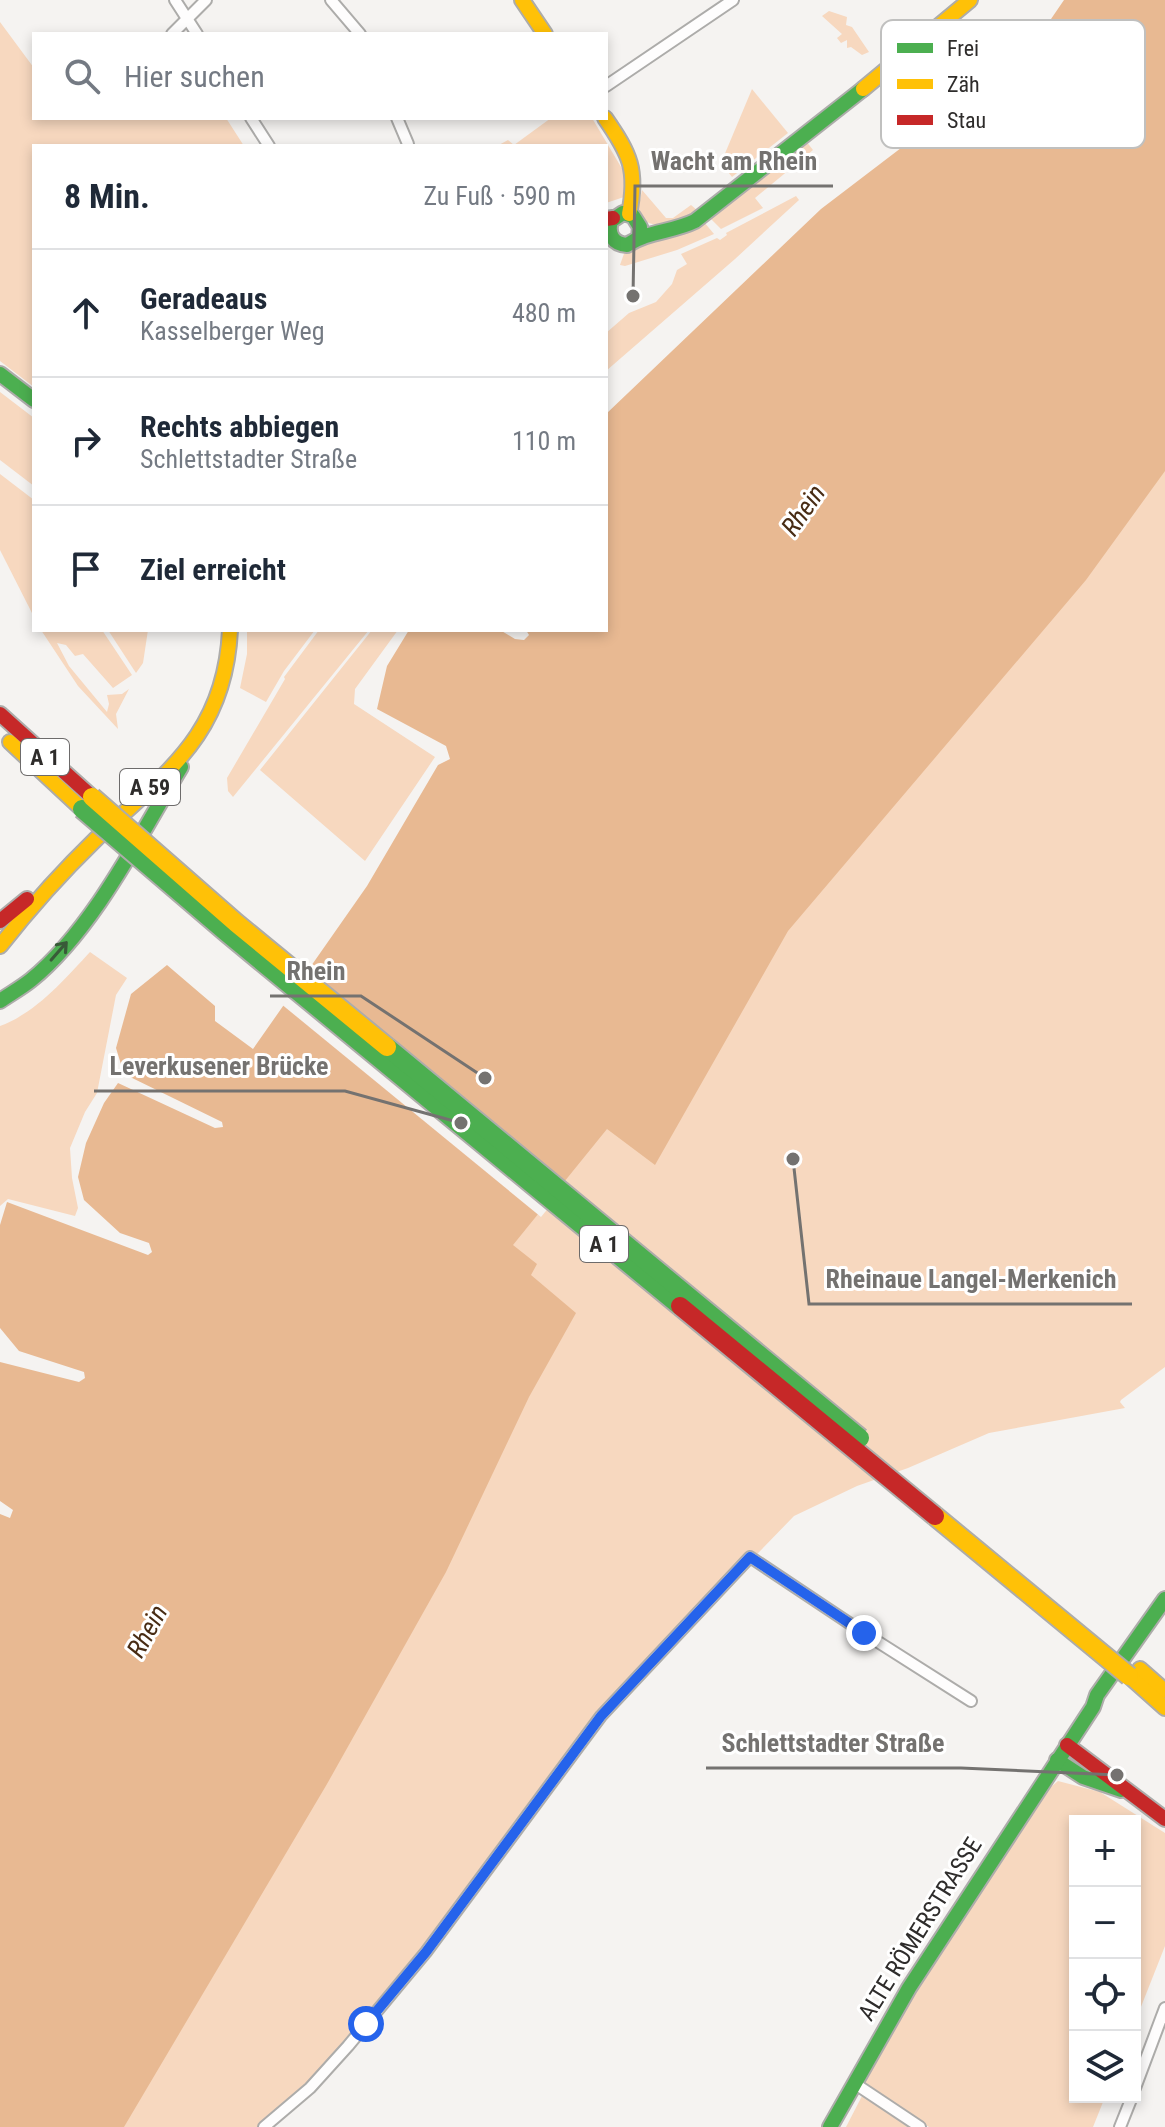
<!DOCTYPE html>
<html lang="de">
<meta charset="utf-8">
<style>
body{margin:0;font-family:"Roboto Condensed",sans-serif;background:#f2f2f3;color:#1f2937}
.controls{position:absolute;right:24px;bottom:24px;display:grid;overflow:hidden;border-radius:0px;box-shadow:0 4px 12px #0003}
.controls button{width:72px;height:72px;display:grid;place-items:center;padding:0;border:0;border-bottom:2px solid #e0e1e3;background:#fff;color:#1f2937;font:40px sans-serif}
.stop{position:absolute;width:24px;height:24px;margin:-18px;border:6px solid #2563eb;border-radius:50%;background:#fff}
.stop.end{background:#2563eb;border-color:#fff;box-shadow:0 2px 8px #0008}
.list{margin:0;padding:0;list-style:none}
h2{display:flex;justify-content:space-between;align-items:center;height:104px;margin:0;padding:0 32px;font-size:34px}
h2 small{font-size:26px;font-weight:400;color:#747a83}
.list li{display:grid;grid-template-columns:52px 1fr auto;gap:24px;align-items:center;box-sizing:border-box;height:128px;padding:0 32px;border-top:2px solid #e0e1e3}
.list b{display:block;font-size:30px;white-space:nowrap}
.list p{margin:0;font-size:26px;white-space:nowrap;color:#747a83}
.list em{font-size:26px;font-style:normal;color:#747a83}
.icon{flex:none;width:44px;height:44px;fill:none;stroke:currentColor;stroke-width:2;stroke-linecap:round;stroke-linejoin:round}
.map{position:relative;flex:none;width:1165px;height:2127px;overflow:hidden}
.search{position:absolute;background:#fff;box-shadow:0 4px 12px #0003;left:32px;top:32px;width:576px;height:88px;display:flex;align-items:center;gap:20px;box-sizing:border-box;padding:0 28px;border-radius:0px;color:#747a83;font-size:30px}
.panel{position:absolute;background:#fff;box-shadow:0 4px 12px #0003;left:32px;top:144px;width:576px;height:488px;border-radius:0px}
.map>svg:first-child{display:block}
.green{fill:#f7d8bf}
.water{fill:#e8b992}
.pier{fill:#f5f3f1}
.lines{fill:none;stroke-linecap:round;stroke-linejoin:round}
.street-casing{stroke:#adacaa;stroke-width:14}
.fast-casing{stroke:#adacaa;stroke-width:18}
.slow-casing{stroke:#adacaa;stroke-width:18}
.jam-casing{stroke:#adacaa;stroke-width:18}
.street{stroke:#fefdfd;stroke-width:10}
.fast{stroke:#4caf50;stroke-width:14}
.slow{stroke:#ffc107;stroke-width:14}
.jam{stroke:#c62828;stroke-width:14}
.fast-bridge-casing{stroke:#adacaa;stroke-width:22;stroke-linecap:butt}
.slow-bridge-casing{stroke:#adacaa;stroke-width:22;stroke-linecap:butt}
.jam-bridge-casing{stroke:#adacaa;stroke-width:22;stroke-linecap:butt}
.fast-bridge{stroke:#4caf50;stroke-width:18}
.slow-bridge{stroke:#ffc107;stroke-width:18}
.jam-bridge{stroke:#c62828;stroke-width:18}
.oneway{stroke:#385a38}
.route{stroke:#2563eb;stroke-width:10}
.labels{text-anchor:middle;stroke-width:6;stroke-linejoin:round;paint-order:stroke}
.shield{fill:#fff;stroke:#6d6b6b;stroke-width:2}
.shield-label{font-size:22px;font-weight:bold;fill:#2e2c2b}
.street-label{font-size:24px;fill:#2e2c2b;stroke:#fff}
.water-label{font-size:26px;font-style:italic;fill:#482c14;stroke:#fff}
.key{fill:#fff;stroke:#c0c0bf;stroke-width:2}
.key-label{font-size:22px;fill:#2e2c2b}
.leader{fill:none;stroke:#747270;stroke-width:3}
.callout-dot{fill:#747270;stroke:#fff;stroke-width:3}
.callout-label{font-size:26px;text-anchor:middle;font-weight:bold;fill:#747270;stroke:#fff;stroke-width:6;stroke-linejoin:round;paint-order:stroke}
</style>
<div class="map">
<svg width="1165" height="2127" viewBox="0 0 1165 2127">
<rect width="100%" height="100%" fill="#f5f3f1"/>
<g class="green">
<path d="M829,11L847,17L846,25L852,27L869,52L862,55L851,47L847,48V40L841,43L837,38L842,34L822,16Z"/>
<path d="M0,22L34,68V118H226L244,146H34V387L0,361Z"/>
<path d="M752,89L788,133L732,177L721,163Z"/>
<path d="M551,118H592L624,172V197L606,203V146H497L508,140L514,145Z"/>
<path d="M806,141L813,150L755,198L763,208L721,229L710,218Z"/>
<path d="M642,190L666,218H673L691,205L698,211C679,220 650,237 638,211Z"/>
<path d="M796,196L799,200L735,259L606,371V333L629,313L656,302L672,284L677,270L687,264L681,254L717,238L720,240L727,235L726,233Z"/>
<path d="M1165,200V1367L1121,1400L1120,1402L1125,1408L989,1433L908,1468L857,1486L794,1516L730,1582L604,1719L477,1884L308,2088L260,2127H0V1925Z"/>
<path d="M704,222L714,234L677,250L625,266L620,265L626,248Z"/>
<path d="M0,392L34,418V486L0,460Z"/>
<path d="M0,474L34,500V617L0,550Z"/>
<path d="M41,630H102L132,675L113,688L83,654L75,656L66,645L57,643L69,666L107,712L109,704L107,695L122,694L129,689L116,714L118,729L78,686Z"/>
<path d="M108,630H148L143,663L136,673Z"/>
<path d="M247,630H315L284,671L266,702L240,688L247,654Z"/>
<path d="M319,630H369L233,797L228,791L227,778L285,679L284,677Z"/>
<path d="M372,630H398L355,689L354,704L435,757L365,861L260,770Z"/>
<path d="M90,952L127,978L116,995L97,1093L85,1112L70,1148L72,1178L78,1208L75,1216L8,1199L0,1206V1026C36,1013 65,979 90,952Z"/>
<path d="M1058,1781L1100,1792L1165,1833V1946L1135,2022V1821H1075V2097H1105L1093,2127H929L862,2083L937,1957L1046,1791Z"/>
<path d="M862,2096L908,2127H846Z"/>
</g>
<path class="water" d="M1064,0H1165V471L1086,580L788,931L655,1165L607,1129L513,1245L537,1264L531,1275L576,1313L529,1397L446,1572L327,1784L124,2127H0V1514L10,1518L13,1510L0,1501V1362L79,1382L85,1378L84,1372L19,1351L0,1328V1225L7,1202L148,1255L152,1252L149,1243L120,1233L84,1200L78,1177L86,1143L104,1103L118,1083L215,1128L223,1127L222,1122L124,1074L116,1048L131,994L167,965L215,1006V1021L253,1049L367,886L438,765L450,759L446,746L377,709L387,666L409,630H500L515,639L524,640L529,635L526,630H606V414L821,209L939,119L955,96L1000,58L1010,56L1013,68H1018L1037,49L1051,19Z"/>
<path class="pier" d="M305,967L568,1184L541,1217L280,1003Z"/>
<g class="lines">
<defs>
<g id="street">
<path d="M175,0L197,34"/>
<path d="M331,0L360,34"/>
<path d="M172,34L206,0"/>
<path d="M606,86L733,0"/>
<path d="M251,118L269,146"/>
<path d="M397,118L408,144"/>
<path d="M854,2083L920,2127"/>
<path d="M1135,2088L1165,2008"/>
<path d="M264,2127L310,2088L348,2046L426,1952L601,1716L750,1557L864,1633L971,1701"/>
<path d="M1120,2127L1132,2097"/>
</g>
<g id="fast">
<path d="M639,237L640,227L633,216L623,213L611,221C607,234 613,244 627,245C648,231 673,232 695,221L863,89"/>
<path d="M0,374L34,400"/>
<path d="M0,1001C10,994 21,988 31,980C93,930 140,835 181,767"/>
<path d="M1057,1760L1083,1777L1121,1790"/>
<path d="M830,2127L909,1988L1093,1707L1097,1695L1165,1599"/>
</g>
<g id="slow">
<path d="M522,0L545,34"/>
<path d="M863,89L970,0"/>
<path d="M605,118C630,154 638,170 629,214"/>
<path d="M10,742L82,809"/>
<path d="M0,946C29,909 61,873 95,840C165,773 225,736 230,630"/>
<path d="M1140,1669L1165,1691"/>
<path d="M1129,1676L1165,1708"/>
</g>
<g id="jam">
<path d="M606,219L613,218"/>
<path d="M0,714L92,797"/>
<path d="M0,921L27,899"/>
<path d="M1067,1745L1165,1819"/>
</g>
</defs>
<use href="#street" class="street-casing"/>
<use href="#fast" class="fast-casing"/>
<use href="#slow" class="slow-casing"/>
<use href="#jam" class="jam-casing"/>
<use href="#street" class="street"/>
<use href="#fast" class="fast"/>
<use href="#slow" class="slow"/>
<use href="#jam" class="jam"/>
<defs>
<g id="fast-bridge">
<path d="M82,809L227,933L680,1306"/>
<path d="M387,1047L860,1438"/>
</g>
<g id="slow-bridge">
<path d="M92,797L236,923L387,1047"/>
<path d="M935,1516L1129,1676"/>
</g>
<path id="jam-bridge" d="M680,1306L935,1516"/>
</defs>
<use href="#fast-bridge" class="fast-bridge-casing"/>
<use href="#slow-bridge" class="slow-bridge-casing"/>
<use href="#jam-bridge" class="jam-bridge-casing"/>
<use href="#fast-bridge" class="fast-bridge"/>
<use href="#slow-bridge" class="slow-bridge"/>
<use href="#jam-bridge" class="jam-bridge"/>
</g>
<defs><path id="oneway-shaft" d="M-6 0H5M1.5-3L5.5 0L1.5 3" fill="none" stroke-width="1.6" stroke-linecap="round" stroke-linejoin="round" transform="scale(2)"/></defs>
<use class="oneway" href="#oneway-shaft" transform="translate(59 951) rotate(-49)"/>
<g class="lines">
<path class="route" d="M366,2024L426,1952L601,1716L750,1557L864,1633"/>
</g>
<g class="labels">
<g class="shield">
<rect x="21" y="739" width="48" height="36" rx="6"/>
<rect x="120" y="769" width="60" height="36" rx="6"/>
<rect x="580" y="1226" width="48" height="36" rx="6"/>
</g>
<g class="shield-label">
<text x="45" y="765">A 1</text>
<text x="150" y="795">A 59</text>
<text x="604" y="1252">A 1</text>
</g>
<g class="street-label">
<text transform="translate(920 1929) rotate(-58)" y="8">ALTE RÖMERSTRASSE</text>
</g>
<g class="water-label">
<text transform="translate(803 510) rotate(-55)" y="9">Rhein</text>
<text transform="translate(147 1631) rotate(-61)" y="9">Rhein</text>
</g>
</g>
<rect x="881" y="20" width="264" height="128" rx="12" class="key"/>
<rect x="897" y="43" width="36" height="10" fill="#4caf50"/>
<rect x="897" y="79" width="36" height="10" fill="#ffc107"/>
<rect x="897" y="115" width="36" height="10" fill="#c62828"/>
<g class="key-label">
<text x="947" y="56">Frei</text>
<text x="947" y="92">Zäh</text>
<text x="947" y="128">Stau</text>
</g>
<path class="leader" d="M633 296L635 186H833M485 1078L361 996H270M461 1123L345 1091H94M793 1159L809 1304H1132M1117 1775L961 1768H706"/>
<g class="callout-dot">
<circle cx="633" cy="296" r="8"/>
<circle cx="485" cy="1078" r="8"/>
<circle cx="461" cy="1123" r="8"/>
<circle cx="793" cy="1159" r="8"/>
<circle cx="1117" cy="1775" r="8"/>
</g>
<g class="callout-label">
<text x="734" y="170">Wacht am Rhein</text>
<text x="316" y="980">Rhein</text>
<text x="219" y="1075">Leverkusener Brücke</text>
<text x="971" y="1288">Rheinaue Langel-Merkenich</text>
<text x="833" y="1752">Schlettstadter Straße</text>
</g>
</svg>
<div class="controls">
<button>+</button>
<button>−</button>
<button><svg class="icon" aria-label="locate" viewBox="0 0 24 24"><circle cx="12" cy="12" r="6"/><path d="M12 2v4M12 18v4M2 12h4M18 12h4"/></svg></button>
<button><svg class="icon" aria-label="layers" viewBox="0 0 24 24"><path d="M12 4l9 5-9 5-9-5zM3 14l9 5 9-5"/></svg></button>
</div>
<div class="stop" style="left:366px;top:2024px"></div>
<div class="stop end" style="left:864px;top:1633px"></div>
<div class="search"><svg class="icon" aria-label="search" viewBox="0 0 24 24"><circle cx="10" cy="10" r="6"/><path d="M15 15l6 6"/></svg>Hier suchen</div>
<section class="panel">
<h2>8 Min.<small>Zu Fuß · 590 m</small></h2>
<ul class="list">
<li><svg class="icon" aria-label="ahead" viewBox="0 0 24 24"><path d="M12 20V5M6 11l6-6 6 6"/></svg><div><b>Geradeaus</b><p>Kasselberger Weg</p></div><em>480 m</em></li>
<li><svg class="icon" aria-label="right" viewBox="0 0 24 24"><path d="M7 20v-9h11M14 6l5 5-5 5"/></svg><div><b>Rechts abbiegen</b><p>Schlettstadter Straße</p></div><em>110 m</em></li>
<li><svg class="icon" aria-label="arrive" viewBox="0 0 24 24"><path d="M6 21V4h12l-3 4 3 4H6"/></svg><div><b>Ziel erreicht</b></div></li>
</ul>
</section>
</div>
